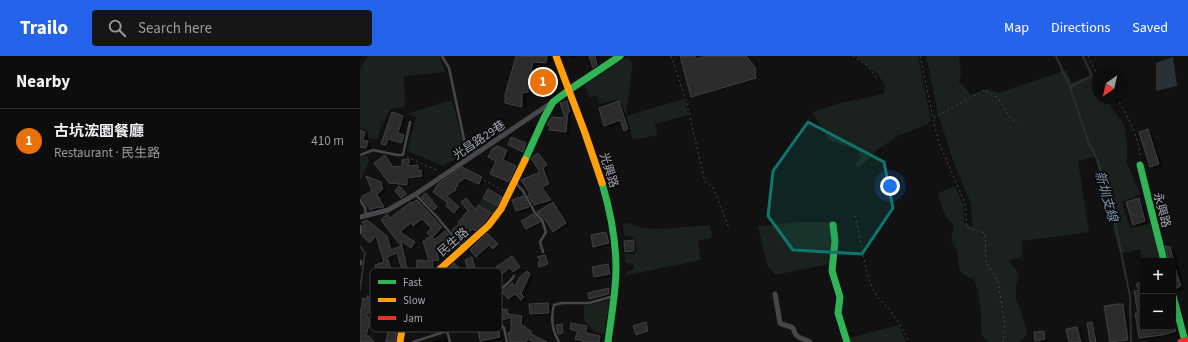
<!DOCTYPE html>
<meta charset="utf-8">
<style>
body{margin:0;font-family:"Source Sans 3","Noto Sans TC",sans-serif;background:#161616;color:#f1f3f6}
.controls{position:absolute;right:12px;bottom:12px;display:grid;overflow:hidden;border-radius:4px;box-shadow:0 2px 10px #0003}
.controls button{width:36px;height:36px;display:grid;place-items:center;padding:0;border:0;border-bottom:1px solid #2d2d2e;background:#0d0d0d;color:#f1f3f6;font:20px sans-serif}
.compass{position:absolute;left:732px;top:12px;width:36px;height:36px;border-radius:50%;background:#0d0d0d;box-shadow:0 2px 10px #0003;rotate:214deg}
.you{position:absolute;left:530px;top:130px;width:14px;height:14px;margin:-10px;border:3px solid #fff;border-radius:50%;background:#1a73e8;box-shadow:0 0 0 6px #1a73e833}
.badge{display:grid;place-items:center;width:26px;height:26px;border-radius:50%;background:#2563eb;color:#fff;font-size:13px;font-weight:700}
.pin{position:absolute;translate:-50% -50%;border:2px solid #fff;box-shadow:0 1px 4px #0006}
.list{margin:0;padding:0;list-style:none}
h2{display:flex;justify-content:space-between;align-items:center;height:52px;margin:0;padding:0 16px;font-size:17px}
h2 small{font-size:13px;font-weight:400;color:#9a9c9d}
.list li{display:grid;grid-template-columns:26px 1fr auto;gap:12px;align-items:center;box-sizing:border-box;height:64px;padding:0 16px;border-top:1px solid #2d2d2e}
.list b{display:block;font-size:15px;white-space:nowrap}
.list p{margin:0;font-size:13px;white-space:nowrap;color:#9a9c9d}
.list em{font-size:13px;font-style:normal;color:#9a9c9d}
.icon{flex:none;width:22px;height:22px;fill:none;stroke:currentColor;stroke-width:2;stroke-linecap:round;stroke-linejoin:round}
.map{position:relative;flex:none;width:828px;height:286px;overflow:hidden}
header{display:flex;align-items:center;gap:24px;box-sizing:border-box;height:56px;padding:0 20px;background:#2563eb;color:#fff}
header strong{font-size:19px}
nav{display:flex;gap:22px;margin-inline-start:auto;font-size:14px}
.search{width:280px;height:36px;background:#161616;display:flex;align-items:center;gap:10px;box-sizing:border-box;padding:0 14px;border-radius:4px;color:#9a9c9d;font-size:15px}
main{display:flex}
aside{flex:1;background:#0d0d0d}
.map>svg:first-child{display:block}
.green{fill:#1b211c}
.water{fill:#293036}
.shadow{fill:#0007}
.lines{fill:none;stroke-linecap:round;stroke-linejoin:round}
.stream{stroke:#293036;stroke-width:2}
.building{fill:#2c2c2c;stroke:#404144}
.path{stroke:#47484c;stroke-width:1;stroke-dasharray:2 3;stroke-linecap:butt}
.lane{stroke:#46474a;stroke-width:2.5}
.street{stroke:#46474a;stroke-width:5}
.fast{stroke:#30b455;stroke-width:7}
.slow{stroke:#ff9f0a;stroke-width:7}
.jam{stroke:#e5322d;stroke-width:7}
.marked{fill:#0f766e;fill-opacity:0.2;stroke:#0f766e;stroke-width:3;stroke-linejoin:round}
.labels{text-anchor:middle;stroke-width:4;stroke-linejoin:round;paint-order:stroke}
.street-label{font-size:12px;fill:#a2a7b2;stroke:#0c0c0d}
.water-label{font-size:13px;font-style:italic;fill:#7993ad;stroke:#0c0c0d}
.key{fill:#0c0c0d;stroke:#393a3f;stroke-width:1}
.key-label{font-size:11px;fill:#a2a7b2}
</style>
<header>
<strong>Trailo</strong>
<div class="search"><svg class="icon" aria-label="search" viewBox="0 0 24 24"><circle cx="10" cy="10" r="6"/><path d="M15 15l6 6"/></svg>Search here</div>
<nav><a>Map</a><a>Directions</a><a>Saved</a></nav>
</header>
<main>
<aside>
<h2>Nearby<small></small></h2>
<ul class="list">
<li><span class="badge" style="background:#e8710a">1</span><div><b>古坑浤園餐廳</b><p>Restaurant · 民生路</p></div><em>410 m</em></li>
</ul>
</aside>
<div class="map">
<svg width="828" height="286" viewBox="0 0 828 286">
<rect width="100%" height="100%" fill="#111"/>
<g class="green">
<path d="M8,0H79L86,16L44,20L45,51L30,53L20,74L17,83L7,82L8,75L0,72V13Z"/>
<path d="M495,0H558L571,65L566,69L539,79L518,93L502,109L497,112L495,108L501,101L497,94L469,84L452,56L481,47L523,38L525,30L518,18Z"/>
<path d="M566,0H599L601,17L599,26L611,39L627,33L639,37L706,14L712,27L730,19L738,31V42H745L764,69L767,87V107L780,138L762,146L770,172L791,167L800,205H783V214L780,193L760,198L753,173L752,161L735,101L718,105L729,176L662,185L663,197L660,202L649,204L651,208L659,217L656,230V244L661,255L668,278L660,286H628L621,278V258L618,234L613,223L604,219L599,213L597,195L591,184L594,170C584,160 581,150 578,137L595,130L603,149L604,166L612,171L611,148L594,107L578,58Z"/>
<path d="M267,1L273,6L266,60L324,43L328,59L295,68L298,79L273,84L266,60L259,43L240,48L236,39L230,42L224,29Z"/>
<path d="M92,44L106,96L82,111L81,109L47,95L56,61L46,58Z"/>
<path d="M7,99L9,105C5,112 4,119 0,125V101Z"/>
<path d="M123,142L138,151L133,159L118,149Z"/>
<path d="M441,166H471L472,188L469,208L415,219L407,209L398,170Z"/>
<path d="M270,167C288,178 328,170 350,169L352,180L349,183L338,184L341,204L267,219L266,216L274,213L273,208L266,207L264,198H275L276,185L274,181L264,180L263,168Z"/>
<path d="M250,244L244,278L233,275L229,270L224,265V250Z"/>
<path d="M539,269L546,286H491L489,282Z"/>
</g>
<path class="water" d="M813,1L817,30L796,35V7Z"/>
<g class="shadow">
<path d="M157,0H193L194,2L192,4L191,9H178L176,18L177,19L176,23H174L173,38L167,39V53L151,49L146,46Z"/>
<path d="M209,0H221L212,3Z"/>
<path d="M225,0H237L240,11L236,13L233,12L230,0L227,1Z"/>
<path d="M317,0H335L336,4L350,0H385L396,13L397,23L333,41L332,40L322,4H318Z"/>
<path d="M207,47L210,48L213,57L211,58L209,78L194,76L190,74L206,64Z"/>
<path d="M259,47L262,49L271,75L268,76L264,74L262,67L249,71L245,69Z"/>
<path d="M33,57L46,62L40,78L47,81L44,88L31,84L29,90L24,89Z"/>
<path d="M170,70L176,74L173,79L167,74Z"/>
<path d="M788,74L791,76L803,110L795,113L791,111L780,76Z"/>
<path d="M0,76L9,79L7,86L11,88L10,94L1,90Z"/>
<path d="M124,77L131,85L118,94L116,93V85Z"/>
<path d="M152,82L168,89L165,96L151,90Z"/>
<path d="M137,91L150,97L146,106L159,113L152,127L135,119L137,105Z"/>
<path d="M179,98L181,100L189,111L186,113L191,130L184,132L193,146L178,150L175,149L182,116Z"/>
<path d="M25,101L28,102L35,111H43L48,104L52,106V111L58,110L61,112V115L64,117L65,121L50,123V130L33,129L29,126Z"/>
<path d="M103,113L124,123L121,129L108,122L98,130L99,131L96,133L98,135L88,142L101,153L97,157L87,150L90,147L74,136Z"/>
<path d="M21,127L24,129L26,135L20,140L26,152L21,153L14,155L10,154L13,135Z"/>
<path d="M42,133L49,140L44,142L42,141Z"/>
<path d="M129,135L145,144L141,151L124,142Z"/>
<path d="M163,141L166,144L172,153L160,157L156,155Z"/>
<path d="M106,143L116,155L119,151L133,159L128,167L118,175L115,174L107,181L109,183L105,187L103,186L101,168L110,156Z"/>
<path d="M778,143L782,146L788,167L777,171L773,168Z"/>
<path d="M57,145L60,147L84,173L75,183L86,177L88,178L100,192L90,200L76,186L81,205L75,207L74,217L58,236L56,235L58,205L70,206L73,182L72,172L65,165L56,171L53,169L42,178L57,189L54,193L43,185L50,217L46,218L44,216L39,199L30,202L34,217L21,221L18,219L25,207L18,183L13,188L10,186L4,168L0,170V167L7,165L30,183L33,194L43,191L22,164L27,159L31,163Z"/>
<path d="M193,148L196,149L209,169L196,177L193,176Z"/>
<path d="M175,161L181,167L169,174L167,173L163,165Z"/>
<path d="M246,177L250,179L252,189L238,192L234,190Z"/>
<path d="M128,178L140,190L136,194L131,190L119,201L117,200Z"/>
<path d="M273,185L276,187V196H268L266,195Z"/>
<path d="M809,192L814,194L824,232L820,235L816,233L815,228H813V205H809Z"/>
<path d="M185,200L187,201L190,209L182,211L180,210Z"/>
<path d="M152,201L154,202L161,212L156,216L152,214L139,223L142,232L141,233L132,223L138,242L132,244L129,242L126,232L117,226L108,237L123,248L121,251L117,248L114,254L98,243L90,255L98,257L110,254L113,256L114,260L112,262L127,259L129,261L130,266L121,267L118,266L91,273L89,270L65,275L54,277L51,275L64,256L112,225V202L114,204L120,222L141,217Z"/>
<path d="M248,209L251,211L253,220L238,223L235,221Z"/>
<path d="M167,216L173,221L164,240L167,244L165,246L158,240L152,245L149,243L143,236L153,228L156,230Z"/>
<path d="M783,226V271H813V265L817,267L820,277L808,280L784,284L780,281L779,259L781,236Z"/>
<path d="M248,233L251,234V239L232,244L230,243Z"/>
<path d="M38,237L40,238L39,242L33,240L34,242H27L28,254L33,253L36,254V258L42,259L37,286H25L27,285L29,276L24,275V270L19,268L22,256L7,258L12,268L8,281L14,286H0V255L2,256L17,242Z"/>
<path d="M188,248L192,250V259L174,260L171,258Z"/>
<path d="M762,249L766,251L772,286H751L745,251Z"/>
<path d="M147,254L149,255L151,259L161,261L164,262V270L175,278L173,280L185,286H176L171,283L170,286H151L152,277V263L146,265L144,263Z"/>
<path d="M286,267L288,268L290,276L279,280L276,278Z"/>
<path d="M212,268L229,273L228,278L242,282L241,286H216L218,278L220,276L211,273Z"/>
<path d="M732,268L734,269L738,286H731Z"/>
<path d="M202,269L204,271V278H201L199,277Z"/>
<path d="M129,271L132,273L138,272L141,274L143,283L128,286H123L121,285Z"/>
<path d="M717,272L721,274L723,286H710L708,274Z"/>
<path d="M684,276L686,277L687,284L678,285L676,284Z"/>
<path d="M86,282L88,284L89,286H72L71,285Z"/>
</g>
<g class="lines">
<g class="stream">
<path d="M696,0L710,31L728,85L737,103L754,162L770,240L771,286"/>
<path d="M710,31L732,20L723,0"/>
<path d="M0,190L5,197L0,234"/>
</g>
</g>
<g class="building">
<path d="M156,0H187L186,7L173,6L171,14L173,15L171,21H169L168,36L162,37V51L145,47V39Z"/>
<path d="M229,0H235L237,9L233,12Z"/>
<path d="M320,0H335L336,3L346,0H386L395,11L396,22L331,41Z"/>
<path d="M207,45L210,56H208L206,76L189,74L190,70L187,69L192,61L205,62L200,47Z"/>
<path d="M259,45L268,73L264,75L260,64L244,70L239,52Z"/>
<path d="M32,56L43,60L38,77L44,79L42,87L28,83L26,89L21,88Z"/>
<path d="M788,73L799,108L790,111L779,76Z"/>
<path d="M0,74L5,76L3,84L8,85L6,92L0,91Z"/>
<path d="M124,76L130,83L115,93V85Z"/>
<path d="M151,81L166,87L163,96L148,89Z"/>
<path d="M137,90L147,94L143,104L156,110L149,126L130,118L136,105L128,101L132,93Z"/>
<path d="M178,97L187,109L183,112L189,128L182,131L191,144L174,149L168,139L170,138L161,124L180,116L171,102Z"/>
<path d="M25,99L33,111L42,110V104L49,103V110L58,109V114H61L62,120L47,122V129L29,127L14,107Z"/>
<path d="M102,111L122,121L119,128L105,122L97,128L98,130L95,132L96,134L87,140L99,151L94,157L86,150L88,147L73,136L78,128Z"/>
<path d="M6,120L21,126L23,133L17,138L24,151L18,152V151L10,154L1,141L12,135Z"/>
<path d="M39,130L47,138L41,142L35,135Z"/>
<path d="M128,133L142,141L137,150L123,142Z"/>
<path d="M66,137L77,151L74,154L61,141Z"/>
<path d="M163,140L169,151L156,155L152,144Z"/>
<path d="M106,142L116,154L118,149L131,157L125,166L115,175L113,173L105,179L107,182L102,187L92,174L99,168L98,166L103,161V160L108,155L101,146Z"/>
<path d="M779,142L785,165L773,169L766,146Z"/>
<path d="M57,144L82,171L73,181L74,184L85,175L98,190L87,199L74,185L79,204L73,205L72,215L55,235L57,204L69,205L63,185H66V182L71,181L67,177L71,172L62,163L53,170L51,167L40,176L55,186L51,192L41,185L48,216L43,217L37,197L27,201L32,215L17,220L15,209L24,206L16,180L10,187L2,180L4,178V171L2,166L7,164L27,180L31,194L41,190L21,164L27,158L30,162L51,146L52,147Z"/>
<path d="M193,146L206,167L193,176L184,162L177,156Z"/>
<path d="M173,158L180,166L166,173L161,165Z"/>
<path d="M246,176L249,187L233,191L231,179Z"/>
<path d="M127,177L138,188L133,193L129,189L116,201L110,194Z"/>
<path d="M274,184V195L265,196L264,185Z"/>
<path d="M805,190L810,191L814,205H809Z"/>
<path d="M185,199L188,208L179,211L178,206L180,204L177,201Z"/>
<path d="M152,200L160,211L153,216L150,212L137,222L140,230L138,232L130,222L136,241L129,243L125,233L114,225L107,235L121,246L118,250L115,248L111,253L96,242L88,254L98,256L110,253L112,258L109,262L127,258L128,265L118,267L117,264L88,272L87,269L62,275L50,276L48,268L50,257L61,256L54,252L82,219L94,207L111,223L105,204L112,201L118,222L121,218L124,220L139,216L136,211Z"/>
<path d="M248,208L250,218L234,221L232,211Z"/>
<path d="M813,208H814L821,230L815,233L813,225Z"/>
<path d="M167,215L170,218L161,238L164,241L161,244L155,238L148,243L142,236L152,227L155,230L159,222Z"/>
<path d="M783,225V271H815L816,275L803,279L779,282L775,257L778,258L774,235H779L776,228Z"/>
<path d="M249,232V238L229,243L228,237Z"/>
<path d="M38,236L37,241L31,239L32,241L25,242V253L33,252L34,257H40L35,286H26L28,276L23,275V270L17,268L21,255L6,257L10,266L6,280H9L14,286H0V254L1,255L3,242L7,243V240L16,241V237Z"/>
<path d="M188,247L189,257L170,258L169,248Z"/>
<path d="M757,248H763L768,284L750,286L744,250Z"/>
<path d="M147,253L148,258L162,260L161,268L172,276L171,278L187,286H174L168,283L166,286H150L148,277L151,276V261L143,264L140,254Z"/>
<path d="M286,266L288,275L276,279L273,270Z"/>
<path d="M732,266L736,286H730L727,267Z"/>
<path d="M211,267L227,270L226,277L240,280L239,286H226L215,283L217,277L219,276L210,273Z"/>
<path d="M202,268L203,277L198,278L196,269Z"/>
<path d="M130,270V272L138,271L140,281L120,285L118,275L119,274V272Z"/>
<path d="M717,271L721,286H709L706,273Z"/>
<path d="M684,275L685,283L675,285L674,276Z"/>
</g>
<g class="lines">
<g class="path">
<path d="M311,0L326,44L345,126L353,131L369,172"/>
<path d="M493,0L508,10L518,24"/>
<path d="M560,0L575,71L579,87L605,147L607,172L617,174L625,177L626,206L638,225L645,270L643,286"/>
<path d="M728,0L734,13L740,18"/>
<path d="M757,42C767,60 780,82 780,102"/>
<path d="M574,62L624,34L638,42L650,62L657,67"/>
<path d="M47,101L76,114L78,116"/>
<path d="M124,124L144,135"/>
<path d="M495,160C501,183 504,215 514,235C518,243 525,248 530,254C537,264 544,275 549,286"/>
<path d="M79,223L89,230L95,228"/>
<path d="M19,249L33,248"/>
</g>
<g class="lane">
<path d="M82,0L89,12L108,102"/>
<path d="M0,99L13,94L37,99H43L50,66"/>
<path d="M155,126L163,135L175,157L182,164L186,176L180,186L183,196"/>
<path d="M56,139L77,161L103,192"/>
<path d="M0,144L5,152L6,159"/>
<path d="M40,217L41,234L38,248L45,255"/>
<path d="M136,266V254L139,244L138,237C143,230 150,227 154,220"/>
<path d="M87,275L90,286"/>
<path d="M53,286L87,275L136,266H139L144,272L147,286"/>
<path d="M199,286C192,274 190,263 194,249L202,247H229L254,240"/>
</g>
<g class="street">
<path d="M0,161L28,154L56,138L191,47"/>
<path d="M0,171V176"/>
<path d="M0,206V207"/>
<path d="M415,238L420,267C424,270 429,269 433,272C437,285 441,280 450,286"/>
</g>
<g class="fast">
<path d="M165,104L184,62L193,46L209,34L260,0"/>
<path d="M780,109L804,205"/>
<path d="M242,127C250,154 256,184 256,212C256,237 251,261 248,286"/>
<path d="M473,169L475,185L472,215L480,241L478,257L487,286"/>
<path d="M813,240L825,285"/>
</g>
<g class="slow">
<path d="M196,0L225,77L242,127"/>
<path d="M40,286L45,255L80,213L129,169L141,153L165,104"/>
</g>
<path class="jam" d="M821,286L828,284"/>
</g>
<path class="marked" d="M448,66L524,106L533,152L502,198L433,194L408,160L413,115Z"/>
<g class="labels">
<g class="street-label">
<text transform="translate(119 84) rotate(-34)" y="4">光昌路29巷</text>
<text transform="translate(249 114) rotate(72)" y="4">光興路</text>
<text transform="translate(802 154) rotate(75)" y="4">永興路</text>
<text transform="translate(93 186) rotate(-41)" y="4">民生路</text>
</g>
<g class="water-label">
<text transform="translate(747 140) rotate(74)" y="5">新圳支線</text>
</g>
</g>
<rect x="10" y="212" width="132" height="64" rx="6" class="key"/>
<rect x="18" y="224" width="18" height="4" fill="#30b455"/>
<rect x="18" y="242" width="18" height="4" fill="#ff9f0a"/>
<rect x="18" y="260" width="18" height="4" fill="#e5322d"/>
<g class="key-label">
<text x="43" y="230">Fast</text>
<text x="43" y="248">Slow</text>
<text x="43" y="266">Jam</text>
</g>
</svg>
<div class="controls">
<button>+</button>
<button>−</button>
</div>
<svg class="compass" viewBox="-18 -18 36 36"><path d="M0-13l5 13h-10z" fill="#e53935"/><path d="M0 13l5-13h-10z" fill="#9a9c9d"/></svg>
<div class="you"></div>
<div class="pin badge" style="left:183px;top:26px;background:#e8710a">1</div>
</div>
</main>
